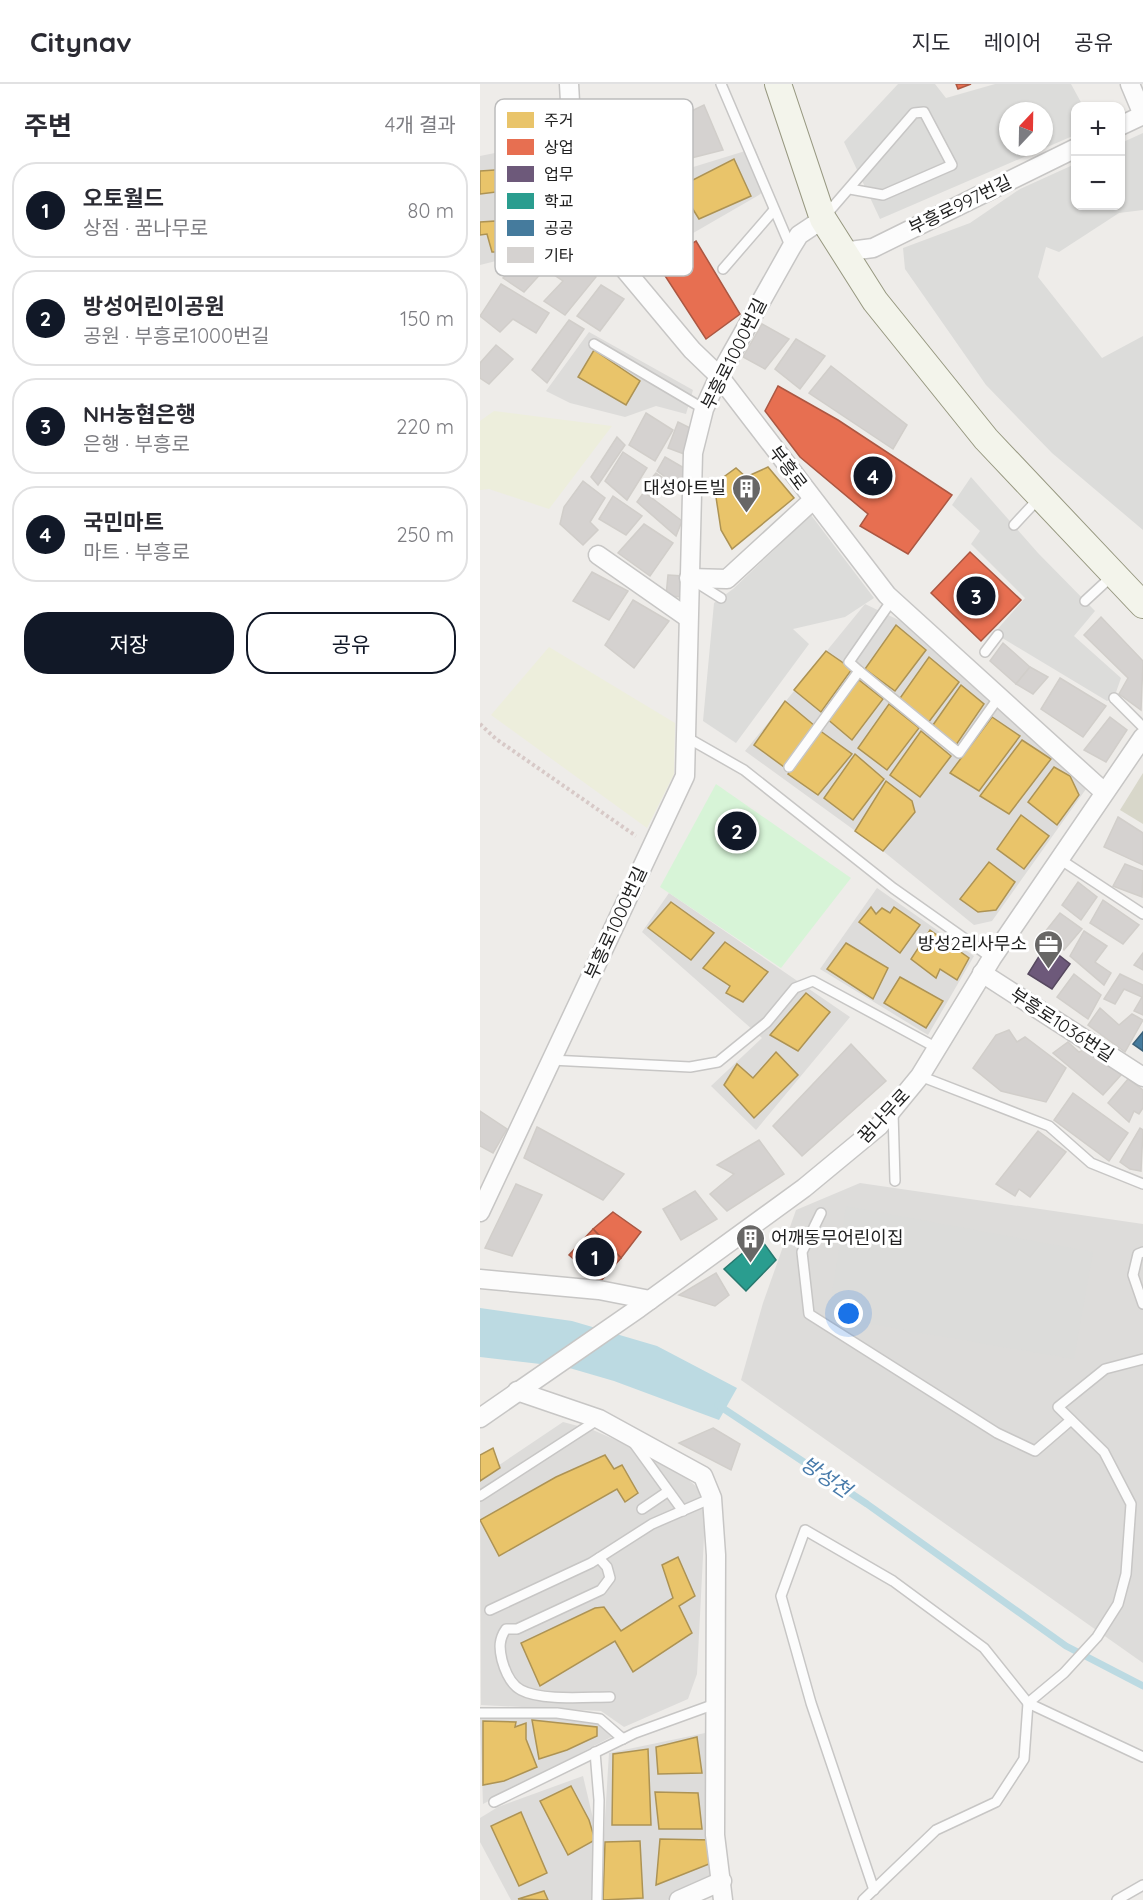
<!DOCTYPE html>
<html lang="ko">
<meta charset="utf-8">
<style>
body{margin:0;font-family:Quicksand,"Noto Sans KR",sans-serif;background:#f2f2f3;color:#2b2b33}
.controls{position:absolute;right:18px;top:18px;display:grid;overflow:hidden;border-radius:12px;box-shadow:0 2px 4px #0004}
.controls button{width:54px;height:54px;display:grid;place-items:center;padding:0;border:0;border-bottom:2px solid #e1e1e2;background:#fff;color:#2b2b33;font:30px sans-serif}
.compass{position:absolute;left:519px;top:18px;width:54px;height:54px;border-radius:50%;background:#fff;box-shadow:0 2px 4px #0004;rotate:22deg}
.you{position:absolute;left:369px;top:1230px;width:21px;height:21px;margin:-15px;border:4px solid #fff;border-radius:50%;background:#1a73e8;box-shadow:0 0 0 9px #1a73e833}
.badge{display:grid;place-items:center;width:39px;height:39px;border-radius:50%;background:#111827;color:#fff;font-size:20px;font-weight:700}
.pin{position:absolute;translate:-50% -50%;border:3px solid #fff;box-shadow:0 2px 6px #0006}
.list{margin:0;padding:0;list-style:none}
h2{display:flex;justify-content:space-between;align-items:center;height:78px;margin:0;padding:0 24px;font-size:26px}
h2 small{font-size:20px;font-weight:400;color:#7c7c81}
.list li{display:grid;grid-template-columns:39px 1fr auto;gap:18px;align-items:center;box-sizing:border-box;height:96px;margin:0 12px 12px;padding:0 12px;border:2px solid #e1e1e2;border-radius:24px}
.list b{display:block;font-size:22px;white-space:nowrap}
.list p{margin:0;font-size:20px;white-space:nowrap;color:#7c7c81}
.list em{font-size:20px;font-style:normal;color:#7c7c81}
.actions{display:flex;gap:12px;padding:18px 24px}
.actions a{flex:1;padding:14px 0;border:2px solid #111827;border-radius:24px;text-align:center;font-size:21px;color:#111827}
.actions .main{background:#111827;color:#fff}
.map{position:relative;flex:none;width:663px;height:1816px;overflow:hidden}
header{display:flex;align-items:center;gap:36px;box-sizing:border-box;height:84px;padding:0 30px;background:#fff;border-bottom:2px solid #e1e1e2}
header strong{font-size:28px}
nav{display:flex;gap:33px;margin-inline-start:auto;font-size:21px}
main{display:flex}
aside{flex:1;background:#fff}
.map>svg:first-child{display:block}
.residential{fill:#dddcda}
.religious{fill:#dcdcda;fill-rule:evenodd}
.construction{fill:#d8d7ca}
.farmland{fill:#edeedc}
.park{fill:#d7f4d7}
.water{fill:#bcdae2}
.homes{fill:#e9c46a;stroke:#ad9354;stroke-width:1.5}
.shops{fill:#e76f51;stroke:#ab5742;stroke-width:1.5}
.offices{fill:#6d597a;stroke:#56485f;stroke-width:1.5}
.schools{fill:#2a9d8f;stroke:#27786e;stroke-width:1.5}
.public{fill:#457b9d;stroke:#3a6078;stroke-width:1.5}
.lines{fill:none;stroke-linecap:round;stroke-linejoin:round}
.stream{stroke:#bcdae2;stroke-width:7}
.building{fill:#d5d2d0;stroke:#d1ceca;stroke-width:1.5}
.service-casing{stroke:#c7c6c5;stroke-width:12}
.minor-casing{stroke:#c7c6c5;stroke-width:21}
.secondary-casing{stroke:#979880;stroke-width:28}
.path{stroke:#d7c9c7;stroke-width:4;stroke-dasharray:3 3;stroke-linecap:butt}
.service{stroke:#fcfcfc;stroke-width:9}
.minor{stroke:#fcfcfc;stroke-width:18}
.secondary{stroke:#f3f4eb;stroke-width:26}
.labels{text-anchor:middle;stroke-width:6;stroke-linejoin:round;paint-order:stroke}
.street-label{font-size:18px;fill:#202020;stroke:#fff}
.poi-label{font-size:18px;fill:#202020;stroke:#fff;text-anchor:end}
.water-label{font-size:20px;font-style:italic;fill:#477aaa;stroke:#fff}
.key{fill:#fff;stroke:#bcbcbc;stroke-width:1.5}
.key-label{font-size:16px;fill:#202020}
</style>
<header>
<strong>Citynav</strong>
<nav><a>지도</a><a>레이어</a><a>공유</a></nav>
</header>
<main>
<aside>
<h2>주변<small>4개 결과</small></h2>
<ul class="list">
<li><span class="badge">1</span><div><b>오토월드</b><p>상점 · 꿈나무로</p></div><em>80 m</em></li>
<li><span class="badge">2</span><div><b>방성어린이공원</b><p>공원 · 부흥로1000번길</p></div><em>150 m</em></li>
<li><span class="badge">3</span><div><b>NH농협은행</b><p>은행 · 부흥로</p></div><em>220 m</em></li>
<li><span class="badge">4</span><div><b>국민마트</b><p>마트 · 부흥로</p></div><em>250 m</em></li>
</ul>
<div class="actions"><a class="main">저장</a><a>공유</a></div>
</aside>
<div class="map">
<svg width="663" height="1816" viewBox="0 0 663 1816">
<rect width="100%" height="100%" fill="#eeece9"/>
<g class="residential">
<path d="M81,56L92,136L56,150L16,177L0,181V72Z"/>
<path d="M275,64L290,101L279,111L163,178L134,118L197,88Z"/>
<path d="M109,248L213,306L206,330L176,322L145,333L90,319L66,307Z"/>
<path d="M385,520L427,540L606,705L512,837L494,841L403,767L265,667Z"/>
<path d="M397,804L494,872L448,951L340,885Z"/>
<path d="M189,809L370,933L276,1046L231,1002L282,954L162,848Z"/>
<path d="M380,1099L663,1140V1579L261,1296L283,1219L316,1126Z"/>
<path d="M83,1338L113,1346L190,1380L218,1404L225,1433L217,1590L208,1615L144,1643L121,1627L1,1621L0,1394Z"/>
<path d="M17,1632L74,1633L118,1640L135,1651L3,1720L0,1634Z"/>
<path d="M230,1648L238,1796L187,1816H120L129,1669Z"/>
<path d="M103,1692L119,1760L111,1816H31L0,1758V1734L18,1723Z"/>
</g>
<g class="religious">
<path d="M418,0H455L466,14L515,0H591L603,22H596L595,51L400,135L364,58ZM528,27H564V63H528Z"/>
<path d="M663,49V126L639,129L579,168L566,163L558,193L622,274L663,252V446L572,369L506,301L425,185L423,164L490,139L540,105L595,80L596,122H640L641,59Z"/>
<path d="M491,393L558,469L615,527L594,552L641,594L634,614L627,617L514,549L545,514L491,460L500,447L472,421Z"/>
<path d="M331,431L394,514L365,533L313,545L329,560L256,659L223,637L234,519L253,505Z"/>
<path d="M366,1122L613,1168L594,1275L348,1233Z"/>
</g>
<path class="construction" d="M663,689V740L640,726Z"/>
<g class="farmland">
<path d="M14,327L132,342L69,425L9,405L0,406V337Z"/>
<path d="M69,563L195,639L194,690L167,744L11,631Z"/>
</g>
<path class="park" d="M236,700L371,794L301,884L180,803Z"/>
<path class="water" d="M0,1224L92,1237L177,1262L257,1304L239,1336L134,1297L86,1283L0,1273Z"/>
<g class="homes">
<path d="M254,75L271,112L219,135L199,103Z"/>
<path d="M30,85L32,106L0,110V87Z"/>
<path d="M32,136L30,168H12L7,150L0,151V138Z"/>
<path d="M114,266L160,297L146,321L98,293Z"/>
<path d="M288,383L314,414L252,465L241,446L234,400L256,384L266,393Z"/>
<path d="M416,541L446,566L415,607L385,585Z"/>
<path d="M346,567L372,585L341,628L314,606Z"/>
<path d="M449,573L479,598L448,639L418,617Z"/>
<path d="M379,596L403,615L372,656L346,634Z"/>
<path d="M481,601L504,620L476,661L453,641Z"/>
<path d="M305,617L335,642L304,683L274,661Z"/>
<path d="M409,620L439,644L407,686L378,664Z"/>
<path d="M512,633L540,652L499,707L470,689Z"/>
<path d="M339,646L372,670L338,711L308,690Z"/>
<path d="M441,647L471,672L440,713L410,691Z"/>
<path d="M542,656L571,675L529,730L500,712Z"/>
<path d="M375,670L404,695L373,736L344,714Z"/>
<path d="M574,683L590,692L599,711L577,741L548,718Z"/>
<path d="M406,697L432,717L435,728L403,767L375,747Z"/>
<path d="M541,731L569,752L544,785L517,765Z"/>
<path d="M509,778L535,798L516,826L498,828L480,815Z"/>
<path d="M191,818L234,849L211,876L168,844Z"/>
<path d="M391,823L396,830L402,824L410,829L414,823L440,841L420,869L379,838Z"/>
<path d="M450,846L489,874L477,896L460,885L456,894L431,875Z"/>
<path d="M245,858L288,888L263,918L246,909L250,902L223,884Z"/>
<path d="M366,859L408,884L393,915L347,885Z"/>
<path d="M420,893L463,917L446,944L404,919Z"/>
<path d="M326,909L350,928L318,967L290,951Z"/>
<path d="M296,968L318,991L274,1034L244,1001L257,980L273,994Z"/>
<path d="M13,1364L20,1384L0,1397V1371Z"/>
<path d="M125,1371L134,1385L142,1381L158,1409L145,1418L137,1405L19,1472L0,1436L76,1393Z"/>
<path d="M198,1473L215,1512L199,1522L212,1549L153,1588L135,1557L60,1602L41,1559L115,1524L124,1523L141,1547L193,1514L182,1481Z"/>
<path d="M52,1636L117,1643V1652L87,1666L59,1675Z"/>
<path d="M3,1637L36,1638L35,1643L46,1639V1655L57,1683L24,1697L3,1701Z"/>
<path d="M217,1653L222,1689L178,1690L176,1663Z"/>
<path d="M168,1665L171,1741H132L133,1670Z"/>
<path d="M91,1702L109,1736L115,1756L88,1771L60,1717Z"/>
<path d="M175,1708L218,1709L222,1745H179Z"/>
<path d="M41,1728L67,1789L39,1802L11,1742Z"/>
<path d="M180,1755L232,1756L228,1766L229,1780L176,1801Z"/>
<path d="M160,1757L163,1814L123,1816L125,1758Z"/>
<path d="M64,1807L68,1816L38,1815Z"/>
</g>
<g class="shops">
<path d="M476,0H491L478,5Z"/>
<path d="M216,157L260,230L226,255L178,181Z"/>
<path d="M298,302L358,336L472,411L428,470L380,442L388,430L320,373L285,327Z"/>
<path d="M490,468L541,516L501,557L451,509Z"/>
<path d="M133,1128L161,1148L141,1174L113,1145Z"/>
<path d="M113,1145L141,1174L120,1198L89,1171Z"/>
</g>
<path class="offices" d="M566,861L590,880L572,905L548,890Z"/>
<path class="schools" d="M280,1154L296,1176L266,1207L244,1185Z"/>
<path class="public" d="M663,948V967L653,960Z"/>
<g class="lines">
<path class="stream" d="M238,1321L387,1420L586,1562L663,1602"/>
</g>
<g class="building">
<path d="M224,21L243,66L211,74L197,34Z"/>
<path d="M64,154L116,193L85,231L64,217L83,197L65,185L44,208L23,194Z"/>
<path d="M21,200L69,229L56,249L33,235L20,248L0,232Z"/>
<path d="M121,201L144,215L120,247L97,232Z"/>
<path d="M89,236L104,245L67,299L52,286Z"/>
<path d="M282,240L309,255L285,285L263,273Z"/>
<path d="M316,255L345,272L320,305L295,285Z"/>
<path d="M16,261L33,275L9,300L0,294V279Z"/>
<path d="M351,282L427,341L413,365L329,309Z"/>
<path d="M166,329L193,346L175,377L149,361Z"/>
<path d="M198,338L210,344L204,370L188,364Z"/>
<path d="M137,353L145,361L118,401L111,393Z"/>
<path d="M143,368L167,384L147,416L125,397Z"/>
<path d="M185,373L204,384L201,404L177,387Z"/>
<path d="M176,389L186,396L175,412L163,404Z"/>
<path d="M103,397L125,414L110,438L118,446L103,461L80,440L84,423Z"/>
<path d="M164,408L202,437L196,452L157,418Z"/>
<path d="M133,412L162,432L146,451L119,435Z"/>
<path d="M164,440L193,459L170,492L138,469Z"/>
<path d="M112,488L148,507L129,536L93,517Z"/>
<path d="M188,491L203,492V513L186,512Z"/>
<path d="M153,516L189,537L154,584L125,561Z"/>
<path d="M621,533L663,577L661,626L639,610L648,594L604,551Z"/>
<path d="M523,559L550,583L536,600L510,577Z"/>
<path d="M550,583L568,593L553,610L536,600Z"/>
<path d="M580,594L626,622L603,653L561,625Z"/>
<path d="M630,633L647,646L626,678L604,666Z"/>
<path d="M638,733L663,749V781L624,763Z"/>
<path d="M645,780L663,787L662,813L633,802Z"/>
<path d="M598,798L617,813L601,836L582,821Z"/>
<path d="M623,816L659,841L643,860L610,839Z"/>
<path d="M580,829L602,845L584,866L565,848Z"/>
<path d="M604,847L627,862L615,878L631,889L624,901L590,872Z"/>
<path d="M663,869V886L654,881Z"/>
<path d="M594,890L621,911L608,935L577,913Z"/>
<path d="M640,890L663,901V931L654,927L662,913L644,905L635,920L624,915Z"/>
<path d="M620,924L639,941L652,930L663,936L645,968L608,941Z"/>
<path d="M529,946L537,958L545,953L586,984L566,1018L521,1007L493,984L516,951Z"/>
<path d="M588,958L599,968L606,965L618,975L621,973L641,991L623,1011L573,969Z"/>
<path d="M371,960L406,997L322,1072L293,1042Z"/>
<path d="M648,995L663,1006V1024L659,1030L654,1027L649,1038L628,1019Z"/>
<path d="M593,1009L648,1049L629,1077L574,1036Z"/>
<path d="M0,1027L27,1045L13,1069L0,1062Z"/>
<path d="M57,1043L144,1090L123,1116L44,1074Z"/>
<path d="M660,1044L663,1046L661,1087L650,1085L640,1078Z"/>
<path d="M558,1047L586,1068L550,1113L539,1105L535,1112L516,1100Z"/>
<path d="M279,1056L304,1090L247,1127L230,1110L254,1090L237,1081Z"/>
<path d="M36,1100L62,1111L32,1172L5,1164Z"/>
<path d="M215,1107L237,1135L201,1156L183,1125Z"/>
<path d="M236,1189L249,1211L235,1222L199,1211Z"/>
<path d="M233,1344L260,1360L251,1386L199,1359Z"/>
</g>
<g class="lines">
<defs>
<g id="service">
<path d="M241,0L311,164"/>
<path d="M345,132L434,29L444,28L472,81L403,111L370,105"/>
<path d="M243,185L294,126"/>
<path d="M114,260L224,325"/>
<path d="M534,441L560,413"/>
<path d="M214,497L241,514"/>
<path d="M412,516L369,578L379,587L479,669L519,613"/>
<path d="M605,517L632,492"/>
<path d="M505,568L518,551"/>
<path d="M634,614L663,643"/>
<path d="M206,653L264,686L413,804L512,874"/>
<path d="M309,683L379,587"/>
<path d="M578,774L663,830"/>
<path d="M71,976L210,983L238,978L287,938L315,904L333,897L457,964"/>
<path d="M440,992L569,1042L611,1079L663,1100"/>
<path d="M413,1028L415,1097"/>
<path d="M341,1129L322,1168L329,1230L517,1349L555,1367L591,1336"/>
<path d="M663,1168L658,1170L653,1191L663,1220"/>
<path d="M153,1358L203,1427"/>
<path d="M0,1412L119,1335"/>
<path d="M162,1425L187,1408"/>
<path d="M119,1474L127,1483L130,1494L121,1506L37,1545H26C19,1555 19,1564 22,1576C25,1587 30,1600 41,1606C61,1617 107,1613 130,1613"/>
<path d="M10,1526L111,1479L172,1440L232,1414"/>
<path d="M1,1629H77L120,1635L143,1655"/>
<path d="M115,1668L119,1716L117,1816"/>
<path d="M14,1718L155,1649L235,1620"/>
<path d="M394,1806L331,1619L301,1512L325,1446L413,1497L504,1564L548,1619L663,1673"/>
<path d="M383,1816L456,1746L516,1718L544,1675L548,1619L584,1589L617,1553L638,1520L646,1490L651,1420L624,1368L578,1323L625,1285L663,1275"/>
<path d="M637,1816L663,1801"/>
</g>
<g id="minor">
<path d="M89,0L92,53L109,125L146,187L212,266L239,292L407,511L624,708"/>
<path d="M650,0L663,31"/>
<path d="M640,42L663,31"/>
<path d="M362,168L393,164L596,64"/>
<path d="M118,471L208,534"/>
<path d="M209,494L247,495L333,416"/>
<path d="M502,889L663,993"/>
<path d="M0,1128L205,692L213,369L224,325L239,292L311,164L319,151L343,135"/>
<path d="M0,1195L119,1206L170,1216"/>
<path d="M37,1307L119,1335L223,1392L232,1414L236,1471L235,1751L243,1816"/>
<path d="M0,1334L159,1224L324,1104L399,1042L440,992L512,874L663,653"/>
<path d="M199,1816L242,1797"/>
</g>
<path id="secondary" d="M298,0L343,135L395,217L506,355L663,521"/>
</defs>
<use href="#service" class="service-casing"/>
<use href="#minor" class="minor-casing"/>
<use href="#secondary" class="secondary-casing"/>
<path class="path" d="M0,640L16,655L156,752"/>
<use href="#service" class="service"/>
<use href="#minor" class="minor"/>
<use href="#secondary" class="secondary"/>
</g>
<defs>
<symbol id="building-pin" viewBox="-11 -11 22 30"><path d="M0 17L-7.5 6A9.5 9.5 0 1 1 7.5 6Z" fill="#686766" stroke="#fff"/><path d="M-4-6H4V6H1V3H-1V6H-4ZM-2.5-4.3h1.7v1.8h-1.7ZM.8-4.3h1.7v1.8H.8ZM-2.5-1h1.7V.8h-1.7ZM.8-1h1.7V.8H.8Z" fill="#fff"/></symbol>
<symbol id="office-pin" viewBox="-11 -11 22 30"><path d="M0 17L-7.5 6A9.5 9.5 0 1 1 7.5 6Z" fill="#686766" stroke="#fff"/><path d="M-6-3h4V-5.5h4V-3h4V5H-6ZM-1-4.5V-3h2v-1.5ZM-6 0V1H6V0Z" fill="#fff"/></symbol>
</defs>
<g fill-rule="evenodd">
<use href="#building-pin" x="250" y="388" width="33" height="45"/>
<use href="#office-pin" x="552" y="844" width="33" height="45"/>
<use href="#building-pin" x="254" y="1138" width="33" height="45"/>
</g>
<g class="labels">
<g class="street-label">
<text transform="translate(480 121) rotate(-26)" y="6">부흥로997번길</text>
<text transform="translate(254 270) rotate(-63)" y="6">부흥로1000번길</text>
<text transform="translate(308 384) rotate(53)" y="6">부흥로</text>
<text transform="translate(136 839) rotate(-65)" y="6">부흥로1000번길</text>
<text transform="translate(582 941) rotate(33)" y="6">부흥로1036번길</text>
<text transform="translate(404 1032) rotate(-47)" y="6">꿈나무로</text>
</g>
<g class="poi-label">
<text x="246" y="410">대성아트빌</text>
<text x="547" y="866">방성2리사무소</text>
<text x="291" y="1160" text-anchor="start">어깨동무어린이집</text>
</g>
<g class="water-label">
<text transform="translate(346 1393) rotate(34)" y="7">방성천</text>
</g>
</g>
<rect x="15" y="15" width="198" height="177" rx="9" class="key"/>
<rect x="27" y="28" width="27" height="16" fill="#e9c46a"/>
<rect x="27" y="55" width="27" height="16" fill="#e76f51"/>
<rect x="27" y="82" width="27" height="16" fill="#6d597a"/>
<rect x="27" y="109" width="27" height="16" fill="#2a9d8f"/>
<rect x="27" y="136" width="27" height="16" fill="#457b9d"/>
<rect x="27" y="163" width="27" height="16" fill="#d5d2d0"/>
<g class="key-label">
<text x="64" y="42">주거</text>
<text x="64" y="69">상업</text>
<text x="64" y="96">업무</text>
<text x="64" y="123">학교</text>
<text x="64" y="150">공공</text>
<text x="64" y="177">기타</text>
</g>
</svg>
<div class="controls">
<button>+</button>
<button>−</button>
</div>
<svg class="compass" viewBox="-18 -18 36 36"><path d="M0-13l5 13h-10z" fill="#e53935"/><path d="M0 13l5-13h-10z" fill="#7c7c81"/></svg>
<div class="you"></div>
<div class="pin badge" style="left:115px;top:1173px">1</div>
<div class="pin badge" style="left:257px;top:747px">2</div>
<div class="pin badge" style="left:496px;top:512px">3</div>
<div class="pin badge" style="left:393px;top:392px">4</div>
</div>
</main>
